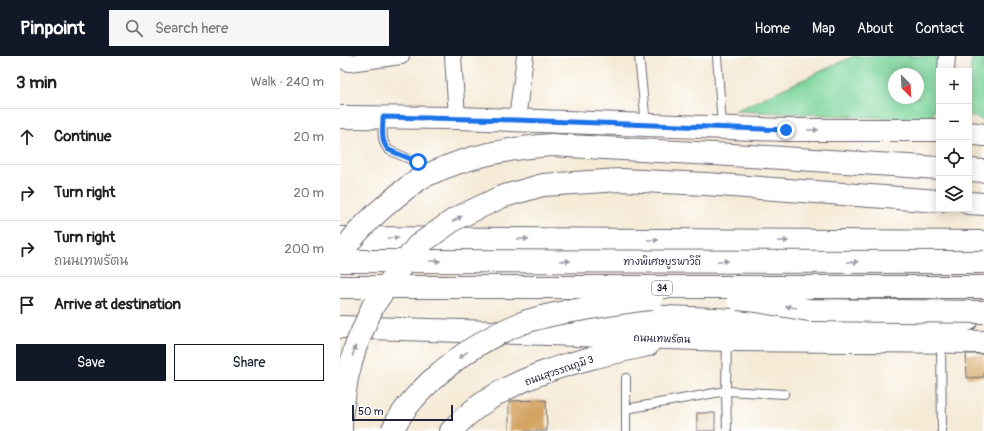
<!DOCTYPE html>
<meta charset="utf-8">
<style>
body{margin:0;font-family:Pangolin,"Playpen Sans Thai",sans-serif;background:#f6f6f6;color:#202124}
.controls{position:absolute;right:12px;top:12px;display:grid;overflow:hidden;border-radius:0px;box-shadow:0 2px 10px #0003}
.controls button{width:36px;height:36px;display:grid;place-items:center;padding:0;border:0;border-bottom:1px solid #e0e0e0;background:#fff;color:#202124;font:20px sans-serif}
.compass{position:absolute;left:548px;top:12px;width:36px;height:36px;border-radius:50%;background:#fff;box-shadow:0 2px 10px #0003;rotate:156deg}
.scale{position:absolute;left:12px;bottom:10px;width:101px;box-sizing:border-box;padding-left:4px;border:2px solid #22223b;border-top:0;font-size:11px;line-height:14px;white-space:nowrap;color:#22223b;-webkit-text-stroke:3px #fff;paint-order:stroke}
.stop{position:absolute;width:12px;height:12px;margin:-9px;border:3px solid #1a73e8;border-radius:50%;background:#fff}
.stop.end{background:#1a73e8;border-color:#fff;box-shadow:0 1px 4px #0008}
.list{margin:0;padding:0;list-style:none}
h2{display:flex;justify-content:space-between;align-items:center;height:52px;margin:0;padding:0 16px;font-size:17px}
h2 small{font-size:13px;font-weight:400;color:#757577}
.list li{display:grid;grid-template-columns:26px 1fr auto;gap:12px;align-items:center;box-sizing:border-box;height:56px;padding:0 16px;border-top:1px solid #e0e0e0}
.list b{display:block;font-size:15px;white-space:nowrap}
.list p{margin:0;font-size:13px;white-space:nowrap;color:#757577}
.list em{font-size:13px;font-style:normal;color:#757577}
.actions{display:flex;gap:8px;padding:12px 16px}
.actions a{flex:1;padding:9px 0;border:1px solid #111827;border-radius:0px;text-align:center;font-size:14px;color:#111827}
.actions .main{background:#111827;color:#fff}
.icon{flex:none;width:22px;height:22px;fill:none;stroke:currentColor;stroke-width:2;stroke-linecap:round;stroke-linejoin:round}
.map{position:relative;flex:none;width:644px;height:375px;overflow:hidden}
header{display:flex;align-items:center;gap:24px;box-sizing:border-box;height:56px;padding:0 20px;background:#111827;color:#fff}
header strong{font-size:19px}
nav{display:flex;gap:22px;margin-inline-start:auto;font-size:14px}
.search{width:280px;height:36px;background:#f6f6f6;display:flex;align-items:center;gap:10px;box-sizing:border-box;padding:0 14px;border-radius:0px;color:#757577;font-size:15px}
main{display:flex}
aside{flex:1;background:#fff}
.map>svg:first-child{display:block}
.green{fill:#7bd49a;stroke:#4e7b6a;fill-rule:evenodd}
.building{fill:#d3a361}
.lines{fill:none;stroke-linecap:round;stroke-linejoin:round}
.lane-casing{stroke:#6c6871;stroke-width:10}
.street-casing{stroke:#6c6871;stroke-width:18}
.secondary-casing{stroke:#6c6871;stroke-width:24}
.highway-casing{stroke:#6c6871;stroke-width:24}
.lane{stroke:#fff;stroke-width:8}
.street{stroke:#fff;stroke-width:16}
.secondary{stroke:#fff;stroke-width:22}
.highway{stroke:#fff;stroke-width:22}
.secondary-bridge-casing{stroke:#6c6871;stroke-width:24;stroke-linecap:butt}
.highway-bridge-casing{stroke:#6c6871;stroke-width:24;stroke-linecap:butt}
.secondary-bridge{stroke:#fff;stroke-width:22}
.highway-bridge{stroke:#fff;stroke-width:22}
.oneway{fill:#9c9ca7}
.route{stroke:#1a73e8;stroke-width:5}
.labels{text-anchor:middle;stroke-width:3;stroke-linejoin:round;paint-order:stroke}
.shield{fill:#fff;stroke:#646476;stroke-width:1}
.shield-label{font-size:9px;font-weight:bold;fill:#22223b}
.street-label{font-size:10px;fill:#22223b;stroke:#fff}
</style>
<header>
<strong>Pinpoint</strong>
<div class="search"><svg class="icon" aria-label="search" viewBox="0 0 24 24"><circle cx="10" cy="10" r="6"/><path d="M15 15l6 6"/></svg>Search here</div>
<nav><a>Home</a><a>Map</a><a>About</a><a>Contact</a></nav>
</header>
<main>
<aside>
<h2>3 min<small>Walk · 240 m</small></h2>
<ul class="list">
<li><svg class="icon" aria-label="ahead" viewBox="0 0 24 24"><path d="M12 20V5M6 11l6-6 6 6"/></svg><div><b>Continue</b></div><em>20 m</em></li>
<li><svg class="icon" aria-label="right" viewBox="0 0 24 24"><path d="M7 20v-9h11M14 6l5 5-5 5"/></svg><div><b>Turn right</b></div><em>20 m</em></li>
<li><svg class="icon" aria-label="right" viewBox="0 0 24 24"><path d="M7 20v-9h11M14 6l5 5-5 5"/></svg><div><b>Turn right</b><p>ถนนเทพรัตน</p></div><em>200 m</em></li>
<li><svg class="icon" aria-label="arrive" viewBox="0 0 24 24"><path d="M6 21V4h12l-3 4 3 4H6"/></svg><div><b>Arrive at destination</b></div></li>
</ul>
<div class="actions"><a class="main">Save</a><a>Share</a></div>
</aside>
<div class="map">
<svg width="644" height="375" viewBox="0 0 644 375">
<rect width="100%" height="100%" fill="#fff"/>
<filter id="ink" filterUnits="userSpaceOnUse"><feTurbulence type="fractalNoise" baseFrequency=".025" numOctaves="2"/><feDisplacementMap in="SourceGraphic" scale="8" xChannelSelector="R" yChannelSelector="G"/><feConvolveMatrix kernelMatrix="1 2 1 2 8 2 1 2 1" color-interpolation-filters="sRGB"/></filter>
<filter id="wash" filterUnits="userSpaceOnUse"><feTurbulence type="fractalNoise" baseFrequency=".012" numOctaves="4" result="noise"/><feDisplacementMap in="SourceGraphic" scale="16" xChannelSelector="R" yChannelSelector="G"/><feGaussianBlur stdDeviation="0.9" result="paint"/><feColorMatrix in="noise" values="0 0 0 0 0 0 0 0 0 0 0 0 0 0 0 0 0 1.4 0 .05"/><feComposite in="paint" operator="in"/></filter>
<g filter="url(#wash)">
<rect width="100%" height="100%" fill="#f5ead6"/>
<g class="green">
<path d="M514,0H601L599,15V27L592,64L395,55ZM554,18H578V42H554Z"/>
<path d="M632,0H644V64L629,59V27Z"/>
</g>
<g id="blocks">
<g class="building">
<path d="M626,298H644V321L627,322Z"/>
<path d="M206,344L207,375H169V346L171,345Z"/>
<rect x="357" y="357" width="18" height="18"/>
</g>
</g>
</g>
<g filter="url(#ink)">
<use href="#blocks" fill-opacity="0" stroke="#6c6871" stroke-width="1"/>
<g class="lines">
<defs>
<g id="lane">
<path d="M299,0L306,68"/>
<path d="M377,0L382,70"/>
<path d="M43,62C43,73 40,86 49,94L78,107"/>
<path d="M601,287L602,375"/>
<path d="M286,322V353"/>
<path d="M286,375V353L386,335L444,338"/>
<path d="M387,375L386,335L387,284"/>
</g>
<g id="street">
<path d="M113,0L117,62"/>
<path d="M0,4L9,7L61,0"/>
<path d="M606,15L607,0"/>
<path d="M177,64L185,0"/>
</g>
<g id="secondary">
<path d="M0,61L117,62L446,74H599"/>
<path d="M629,77L644,79"/>
<path d="M427,101L599,112"/>
<path d="M629,114L644,115"/>
<path d="M0,271L388,284L644,286"/>
<path d="M111,375C160,320 239,304 308,289"/>
</g>
<g id="highway">
<path d="M366,128L599,145"/>
<path d="M629,147L644,148"/>
<path d="M0,182L644,186"/>
<path d="M242,259C337,259 432,268 527,269C560,269 594,267 627,264"/>
</g>
</defs>
<use href="#lane" class="lane-casing"/>
<use href="#street" class="street-casing"/>
<use href="#secondary" class="secondary-casing"/>
<use href="#highway" class="highway-casing"/>
<use href="#lane" class="lane"/>
<use href="#street" class="street"/>
<use href="#secondary" class="secondary"/>
<use href="#highway" class="highway"/>
<defs>
<path id="secondary-bridge" d="M0,200C9,184 24,169 38,156C52,144 65,132 81,122C87,119 94,116 101,113C136,98 172,92 211,89L427,101"/>
<g id="highway-bridge">
<path d="M0,205L644,206"/>
<path d="M0,231H644"/>
<path d="M398,243L417,245L469,254L644,256"/>
<path d="M1,375V360L7,322L15,292L33,250L53,221L77,190L115,163L161,141L203,129L280,124L366,128"/>
<path d="M52,375C61,355 77,338 93,323C118,300 146,282 177,269C199,260 223,256 245,253C267,249 289,245 312,243"/>
</g>
</defs>
<use href="#secondary-bridge" class="secondary-bridge-casing"/>
<use href="#highway-bridge" class="highway-bridge-casing"/>
<use href="#secondary-bridge" class="secondary-bridge"/>
<use href="#highway-bridge" class="highway-bridge"/>
</g>
<defs><path id="oneway-solid" d="M-6-.8H1V-3.2L6.5 0L1 3.2V.8H-6Z"/></defs>
<g class="oneway">
<use href="#oneway-solid" transform="translate(473 74)"/>
<use href="#oneway-solid" transform="translate(117 163) rotate(-29)"/>
<use href="#oneway-solid" transform="translate(53 182)"/>
<use href="#oneway-solid" transform="translate(183 183)"/>
<use href="#oneway-solid" transform="translate(313 184)"/>
<use href="#oneway-solid" transform="translate(443 185)"/>
<use href="#oneway-solid" transform="translate(95 205)"/>
<use href="#oneway-solid" transform="translate(225 205)"/>
<use href="#oneway-solid" transform="translate(383 205)"/>
<use href="#oneway-solid" transform="translate(513 206)"/>
<use href="#oneway-solid" transform="translate(451 251) rotate(-170)"/>
<use href="#oneway-solid" transform="translate(14 295) rotate(-73)"/>
<use href="#oneway-solid" transform="translate(123 299) rotate(144)"/>
</g>
</g>
<g class="lines" filter="url(#ink)">
<path class="route" d="M78,106L49,94C40,86 43,72 43,61L177,64L446,74"/>
</g>
<g class="labels">
<rect class="shield" x="312" y="225" width="20" height="14" rx="3"/>
<g class="shield-label">
<text x="322" y="235">34</text>
</g>
<g class="street-label">
<text x="322" y="209">ทางพิเศษบูรพาวิถี</text>
<text transform="translate(322 282) rotate(2)" y="4">ถนนเทพรัตน</text>
<text transform="translate(219 314) rotate(-19)" y="4">ถนนสุวรรณภูมิ 3</text>
</g>
</g>
</svg>
<div class="controls">
<button>+</button>
<button>−</button>
<button><svg class="icon" aria-label="locate" viewBox="0 0 24 24"><circle cx="12" cy="12" r="6"/><path d="M12 2v4M12 18v4M2 12h4M18 12h4"/></svg></button>
<button><svg class="icon" aria-label="layers" viewBox="0 0 24 24"><path d="M12 4l9 5-9 5-9-5zM3 14l9 5 9-5"/></svg></button>
</div>
<svg class="compass" viewBox="-18 -18 36 36"><path d="M0-13l5 13h-10z" fill="#e53935"/><path d="M0 13l5-13h-10z" fill="#757577"/></svg>
<div class="scale">50 m</div>
<div class="stop" style="left:78px;top:106px"></div>
<div class="stop end" style="left:446px;top:74px"></div>
</div>
</main>
